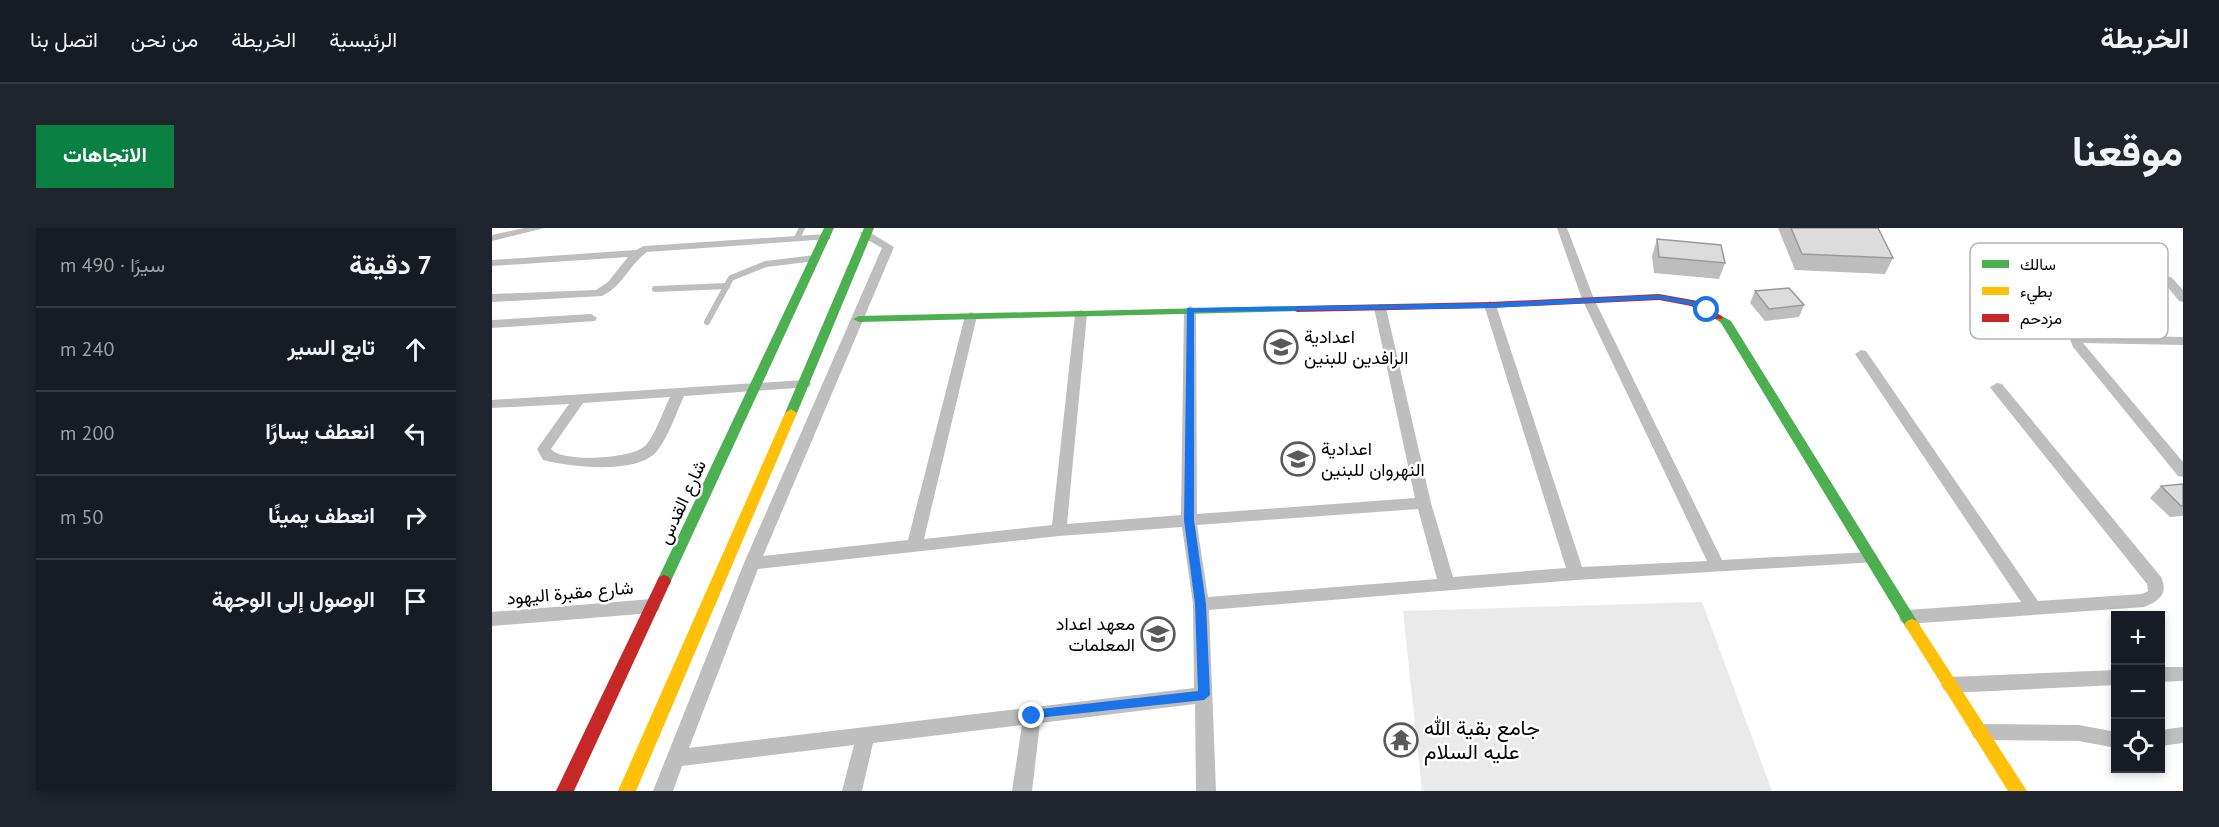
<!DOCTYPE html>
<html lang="ar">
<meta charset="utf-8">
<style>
body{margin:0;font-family:"PT Sans",Vazirmatn,sans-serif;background:#20242c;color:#f1f3f6;direction:rtl}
.controls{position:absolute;right:18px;bottom:18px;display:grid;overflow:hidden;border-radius:0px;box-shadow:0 3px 9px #0003}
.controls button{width:54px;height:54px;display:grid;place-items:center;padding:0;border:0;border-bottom:2px solid #363941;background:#171b24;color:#f1f3f6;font:30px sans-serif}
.stop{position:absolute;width:18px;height:18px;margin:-14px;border:4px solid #1a73e8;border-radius:50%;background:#fff}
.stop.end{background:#1a73e8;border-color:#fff;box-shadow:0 2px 6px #0008}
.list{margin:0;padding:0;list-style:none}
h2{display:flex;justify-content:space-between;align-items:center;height:78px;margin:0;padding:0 24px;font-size:26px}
h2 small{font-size:20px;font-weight:400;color:#9ea1a6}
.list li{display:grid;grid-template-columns:39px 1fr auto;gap:18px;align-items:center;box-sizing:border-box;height:84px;padding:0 24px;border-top:2px solid #363941}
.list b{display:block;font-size:22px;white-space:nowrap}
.list em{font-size:20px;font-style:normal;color:#9ea1a6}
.icon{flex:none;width:33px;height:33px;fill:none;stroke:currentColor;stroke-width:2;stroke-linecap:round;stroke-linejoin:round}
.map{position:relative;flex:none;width:1691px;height:563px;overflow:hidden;direction:ltr;border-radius:0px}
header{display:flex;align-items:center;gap:36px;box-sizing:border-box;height:84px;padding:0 30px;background:#171b24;border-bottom:2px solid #363941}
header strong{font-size:28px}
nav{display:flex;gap:33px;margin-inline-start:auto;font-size:21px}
.intro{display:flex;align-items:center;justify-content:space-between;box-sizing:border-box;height:144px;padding:0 36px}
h1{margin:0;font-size:42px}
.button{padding:15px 27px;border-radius:0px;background:#0b8043;color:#fff;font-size:21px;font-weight:700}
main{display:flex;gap:36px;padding:0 36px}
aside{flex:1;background:#171b24;border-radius:0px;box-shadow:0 3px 9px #0003}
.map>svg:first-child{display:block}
.green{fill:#eaeaea}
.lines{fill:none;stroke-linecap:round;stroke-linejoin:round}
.lane{stroke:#bebebe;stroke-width:6}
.street{fill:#bebebe;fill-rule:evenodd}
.fast{fill:#4caf50;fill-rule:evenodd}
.slow{fill:#ffc107;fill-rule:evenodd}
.jam{fill:#c62828;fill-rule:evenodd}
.wall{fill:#bdbdbd}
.building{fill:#dcdcdc;stroke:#9a9a9a;stroke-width:1.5}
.route{fill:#1a73e8}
.labels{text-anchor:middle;stroke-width:5;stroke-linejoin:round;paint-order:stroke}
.poi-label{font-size:18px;fill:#000;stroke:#fff;text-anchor:start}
.street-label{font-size:18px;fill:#000;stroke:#fff}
.near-poi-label{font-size:21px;fill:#000;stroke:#fff;text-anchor:start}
.key{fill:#fff;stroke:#b2b2b2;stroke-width:1.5}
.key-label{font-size:16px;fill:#000}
</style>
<header>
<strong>الخريطة</strong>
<nav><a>الرئيسية</a><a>الخريطة</a><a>من نحن</a><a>اتصل بنا</a></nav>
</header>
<div class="intro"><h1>موقعنا</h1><a class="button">الاتجاهات</a></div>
<main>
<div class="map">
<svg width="1691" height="563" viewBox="0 0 1691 563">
<rect width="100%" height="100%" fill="#fff"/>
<path class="green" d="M1210,374L1280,563H930L911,383Z"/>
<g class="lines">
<g class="lane">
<path d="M305,10L310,0"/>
<path d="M163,61L235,58"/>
<path d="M215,94L239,50L274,36L323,30"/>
</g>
<g class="street">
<path d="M32,0H53L0,13V7Z"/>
<path d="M1065,0H1075L1102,71L1230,332L1378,324L1384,326L1386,330L1384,334L1084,352L717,382L724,563H704L703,476L548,495L540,563H520L530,497L381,515L370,563H350L362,517L190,538L181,563H161L252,335L390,20L369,8V4H377L402,19L271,328L416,312L473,88L479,84L485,88L432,311L560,297L583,86L589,82L595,86L575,296L689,287L692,82L698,78L704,82L705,286L923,270L882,80L888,76L894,80L939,275L961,349L1074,340L992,77L998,73L1004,77L1090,339L1215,333L1090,71ZM926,281L945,351L716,369L705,297ZM690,299L701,376L702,460L197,520L266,341L567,308Z"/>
<path d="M334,6L338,7V11L155,24C137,37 131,58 110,68L0,74V66L104,62L116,54L136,29L0,38V32L144,22L152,18Z"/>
<path d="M1676,48L1680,50L1691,62V74L1687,73L1670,52Z"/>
<path d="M99,86L105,90L103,93L0,100V92Z"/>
<path d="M1584,107L1691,109V117L1591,115L1691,234V249L1686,248L1581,119L1578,111Z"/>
<path d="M1369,122L1374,123L1546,373L1650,366L1656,363L1655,356L1500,162L1498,159L1505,155L1510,156L1669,349C1677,366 1667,373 1652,379L1415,396L1409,394L1407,389L1409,384L1415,382L1529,374L1363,126Z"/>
<path d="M312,152L317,153L319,156L317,159L192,168C184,185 177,208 165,223C146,247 77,239 51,232L45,221L77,176L0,180V172ZM178,169C172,181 162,210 153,218C139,231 70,235 59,221L91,175Z"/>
<path d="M160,371L166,373L168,378L166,383L160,385L0,398V384Z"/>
<path d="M1668,439H1691V453L1668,454Z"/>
<path d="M1624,442V457L1458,465L1452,462L1449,457L1452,452L1458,449Z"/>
<path d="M1488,496L1587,497L1624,504V520L1587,513L1488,512L1482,510L1479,504L1482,498Z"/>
<path d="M1691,499V515L1668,518V502Z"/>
</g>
<g class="fast">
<path d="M332,0H342L179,353L177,357H167L165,353Z"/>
<path d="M372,0H382L305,185L303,188H295L293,185Z"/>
<path d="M805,78L810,81L809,83L367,94L361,91L367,88Z"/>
<path d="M1226,86L1239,93L1425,393L1428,397L1425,401L1420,403L1415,401L1229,95L1221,89Z"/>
</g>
<g class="slow">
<path d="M299,181L305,185L144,563H126L293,185Z"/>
<path d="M1420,391L1425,393L1535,563H1516L1415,401L1412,397L1415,393Z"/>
</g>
<g class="jam">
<path d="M1167,66L1206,73L1231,89L1230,91H1222L1199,78L1167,72L998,80L805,84L800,81L805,78L998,74Z"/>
<path d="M172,347L177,349L179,353L82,563H64L165,353L167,349Z"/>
</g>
</g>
<g class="wall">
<path d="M1286,0H1386L1401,30L1393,46L1303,42Z"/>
<path d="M1165,11L1233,35L1227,51L1162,45L1160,28Z"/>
<path d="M1263,63L1312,77L1307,89L1273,93L1258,75Z"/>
<path d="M1691,256V288L1678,289L1658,270L1669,258Z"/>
</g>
<g class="building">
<path d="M1299,0H1386L1401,30L1310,26Z"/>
<path d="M1165,11L1229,17L1233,35L1167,29Z"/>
<path d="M1297,60L1312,77L1277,81L1263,63Z"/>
<path d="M1691,256V278H1689L1669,258Z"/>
</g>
<path class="route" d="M1167,67L1204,74L1219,82L1215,85L1199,77L1167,71L998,80L702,84V292L714,376L718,467L712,472L536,491L535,488L540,482L706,463L703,376L692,292L695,80L998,75Z"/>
<defs>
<symbol id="school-ring" viewBox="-11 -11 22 22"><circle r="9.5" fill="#fff" stroke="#595959" stroke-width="1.5"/><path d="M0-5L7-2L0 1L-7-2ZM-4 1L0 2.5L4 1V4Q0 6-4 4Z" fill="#595959"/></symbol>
<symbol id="temple-ring" viewBox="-11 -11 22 22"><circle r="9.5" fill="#fff" stroke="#595959" stroke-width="1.5"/><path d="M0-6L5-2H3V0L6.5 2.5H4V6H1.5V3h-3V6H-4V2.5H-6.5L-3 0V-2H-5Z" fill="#595959"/></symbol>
</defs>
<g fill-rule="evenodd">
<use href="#school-ring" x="770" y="100" width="38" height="38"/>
<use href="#school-ring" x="787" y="212" width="38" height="38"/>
<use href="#school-ring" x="647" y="387" width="38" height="38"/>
<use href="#temple-ring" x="890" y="493" width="38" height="38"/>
</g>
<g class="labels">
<g class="poi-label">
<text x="812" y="115">اعدادية<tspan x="812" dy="21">الرافدين للبنين</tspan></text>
<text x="829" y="227">اعدادية<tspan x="829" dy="21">النهروان للبنين</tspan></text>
<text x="643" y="402" text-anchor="end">معهد اعداد<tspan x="643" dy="21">المعلمات</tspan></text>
</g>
<g class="street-label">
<text transform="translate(190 274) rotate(-65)" y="6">شارع القدس</text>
<text transform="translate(78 365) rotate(-5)" y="6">شارع مقبرة اليهود</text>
</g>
<g class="near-poi-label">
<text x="932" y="507">جامع بقية الله<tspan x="932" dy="24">عليه السلام</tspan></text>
</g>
</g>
<rect x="1478" y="15" width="198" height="96" rx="9" class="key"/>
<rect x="1490" y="32" width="27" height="8" fill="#4caf50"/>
<rect x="1490" y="59" width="27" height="8" fill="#ffc107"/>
<rect x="1490" y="86" width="27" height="8" fill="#c62828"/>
<g class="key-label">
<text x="1528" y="42">سالك</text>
<text x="1528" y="69">بطيء</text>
<text x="1528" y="96">مزدحم</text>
</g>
</svg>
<div class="controls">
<button>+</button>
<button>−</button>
<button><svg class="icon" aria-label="locate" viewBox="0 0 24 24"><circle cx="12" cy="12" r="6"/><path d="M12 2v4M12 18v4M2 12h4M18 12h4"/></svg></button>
</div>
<div class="stop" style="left:1215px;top:82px"></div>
<div class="stop end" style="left:540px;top:488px"></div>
</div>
<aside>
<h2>7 دقيقة<small>سيرًا · 490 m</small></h2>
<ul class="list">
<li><svg class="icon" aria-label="ahead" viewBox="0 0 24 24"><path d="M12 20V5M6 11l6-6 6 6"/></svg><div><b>تابع السير</b></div><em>240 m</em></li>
<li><svg class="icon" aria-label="left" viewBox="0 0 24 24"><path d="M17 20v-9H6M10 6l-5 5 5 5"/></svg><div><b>انعطف يسارًا</b></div><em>200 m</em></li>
<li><svg class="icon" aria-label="right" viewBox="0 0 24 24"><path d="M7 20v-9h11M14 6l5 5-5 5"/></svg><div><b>انعطف يمينًا</b></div><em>50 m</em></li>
<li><svg class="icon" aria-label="arrive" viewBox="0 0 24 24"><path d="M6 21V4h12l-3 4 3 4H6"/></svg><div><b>الوصول إلى الوجهة</b></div></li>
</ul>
</aside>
</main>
